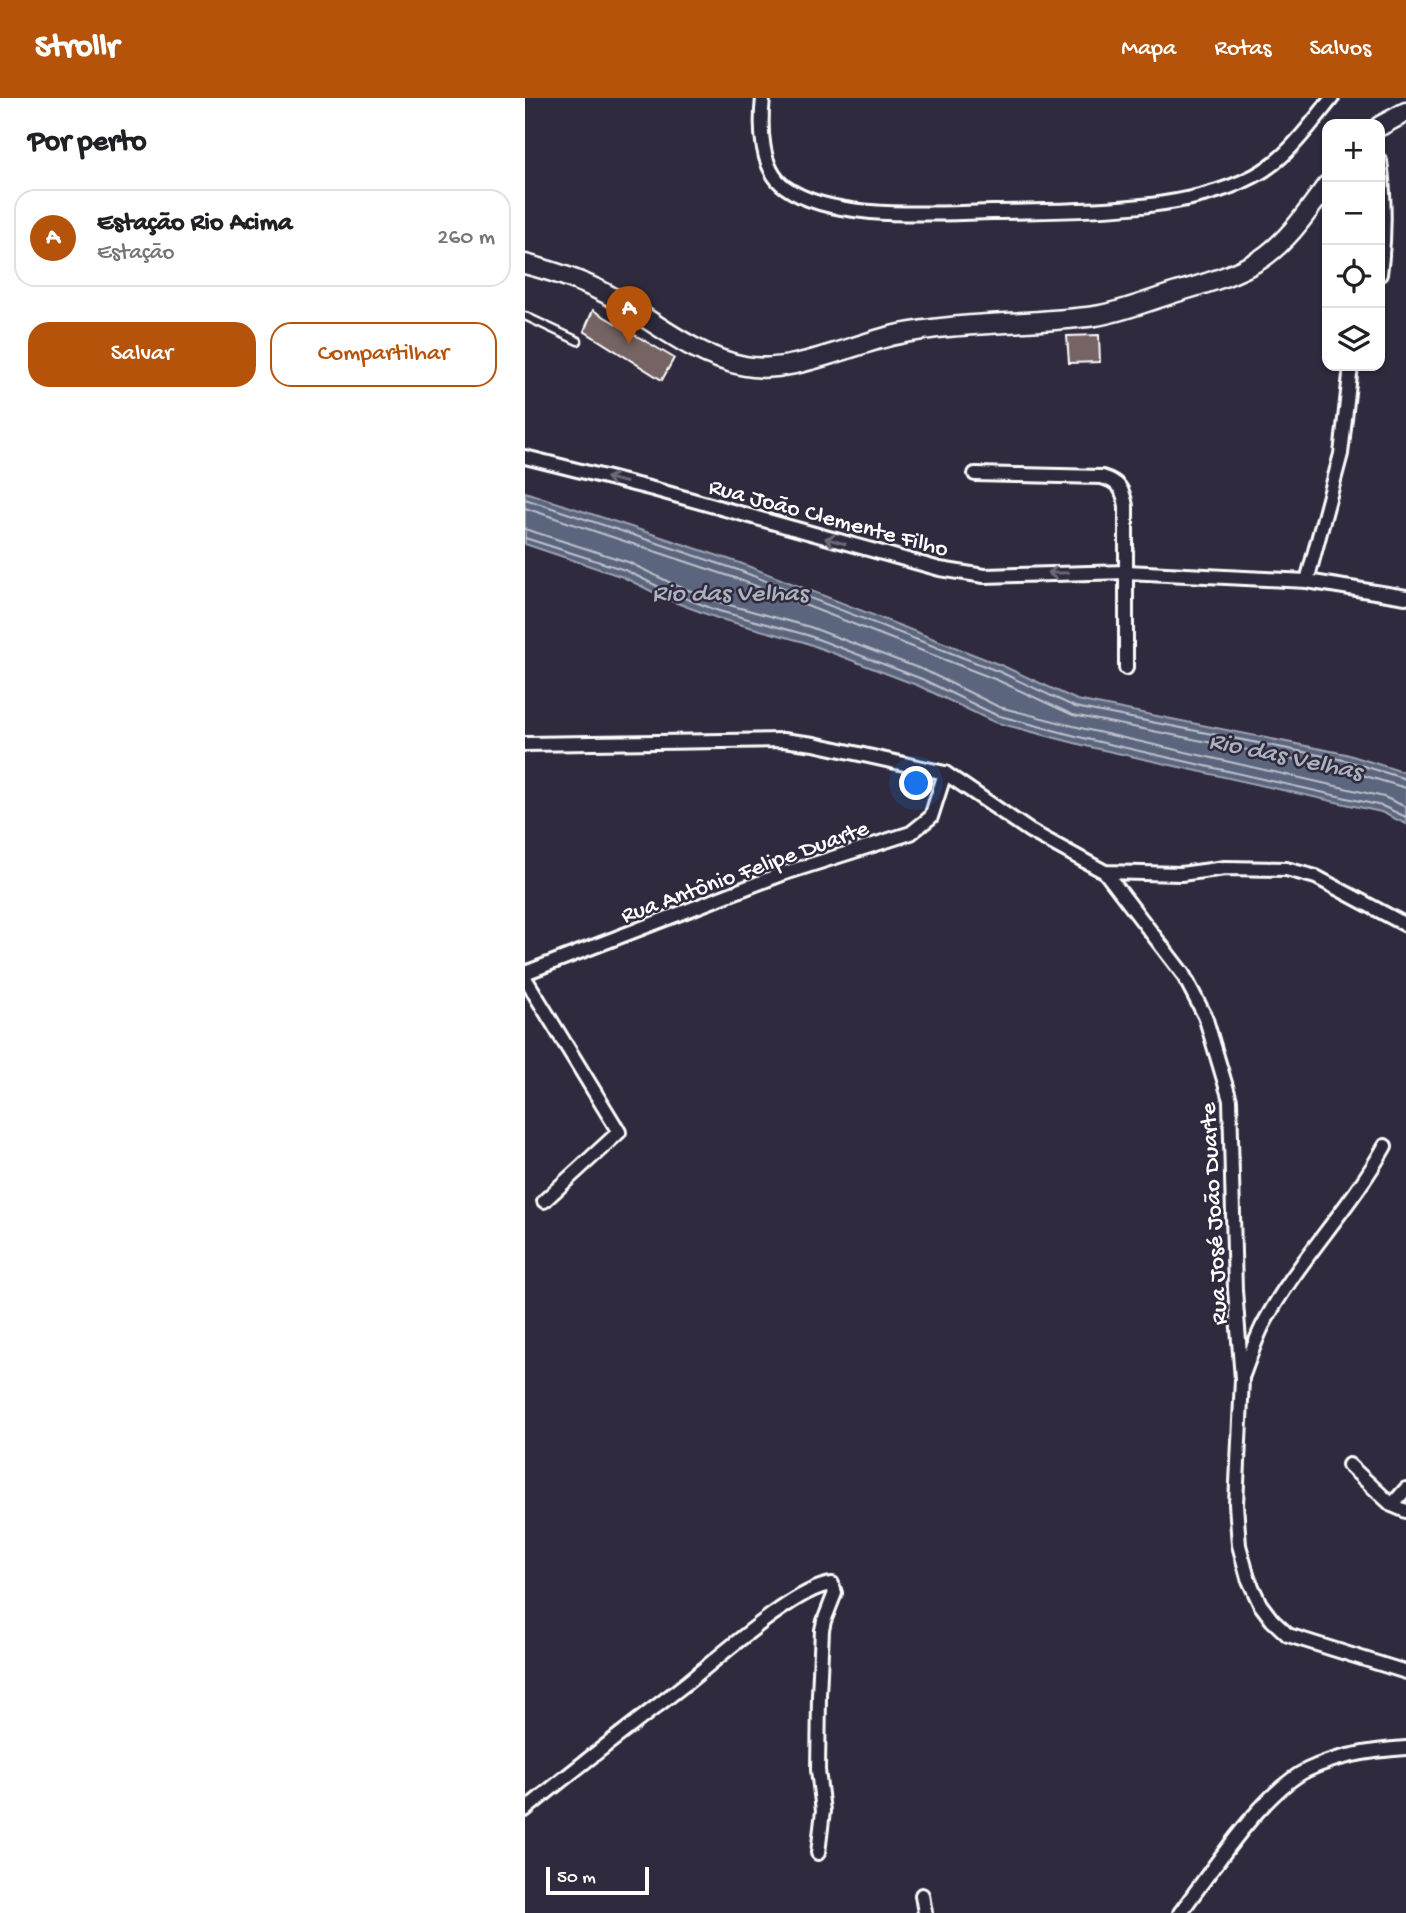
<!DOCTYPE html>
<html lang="pt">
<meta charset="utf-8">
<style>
body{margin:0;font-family:"Gochi Hand",sans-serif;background:#f6f6f6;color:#202124}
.controls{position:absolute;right:21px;top:21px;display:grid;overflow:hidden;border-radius:14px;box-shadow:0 2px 5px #0004}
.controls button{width:63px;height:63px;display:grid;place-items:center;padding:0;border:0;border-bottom:2px solid #e0e0e0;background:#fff;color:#202124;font:35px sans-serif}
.scale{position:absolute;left:21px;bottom:18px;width:103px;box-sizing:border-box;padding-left:7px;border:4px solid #fff;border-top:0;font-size:19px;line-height:24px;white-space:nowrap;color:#fff;-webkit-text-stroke:5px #2f2a3d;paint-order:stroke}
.you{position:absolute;left:392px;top:686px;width:24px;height:24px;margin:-18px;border:5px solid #fff;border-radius:50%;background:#1a73e8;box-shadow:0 0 0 10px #1a73e833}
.badge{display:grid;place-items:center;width:46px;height:46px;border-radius:50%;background:#b45309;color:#fff;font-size:23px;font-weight:700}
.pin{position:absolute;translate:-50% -58px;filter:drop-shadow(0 2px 4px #0008)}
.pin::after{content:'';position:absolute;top:37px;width:24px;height:21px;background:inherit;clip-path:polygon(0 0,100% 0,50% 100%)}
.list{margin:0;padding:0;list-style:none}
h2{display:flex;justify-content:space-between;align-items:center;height:91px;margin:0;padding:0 28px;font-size:30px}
h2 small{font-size:23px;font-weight:400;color:#757577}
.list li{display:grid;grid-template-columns:46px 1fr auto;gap:21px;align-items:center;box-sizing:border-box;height:98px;margin:0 14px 14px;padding:0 14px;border:2px solid #e0e0e0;border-radius:21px}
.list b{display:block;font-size:26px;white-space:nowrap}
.list p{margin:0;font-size:23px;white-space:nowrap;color:#757577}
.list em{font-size:23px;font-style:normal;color:#757577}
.actions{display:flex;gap:14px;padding:21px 28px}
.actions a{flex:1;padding:16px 0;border:2px solid #b45309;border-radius:21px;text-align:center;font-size:24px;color:#b45309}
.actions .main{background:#b45309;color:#fff}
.icon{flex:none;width:38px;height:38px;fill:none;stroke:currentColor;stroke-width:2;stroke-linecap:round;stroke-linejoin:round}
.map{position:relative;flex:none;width:881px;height:1815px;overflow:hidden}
header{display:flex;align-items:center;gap:42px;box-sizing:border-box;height:98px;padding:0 35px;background:#b45309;color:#fff}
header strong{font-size:33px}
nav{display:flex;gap:38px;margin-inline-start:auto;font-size:24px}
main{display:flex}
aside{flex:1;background:#fff}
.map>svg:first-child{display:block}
.water{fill:#5b657e;stroke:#9da3b2;stroke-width:2}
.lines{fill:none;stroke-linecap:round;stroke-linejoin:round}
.shore{stroke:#bdc1cb;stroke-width:2}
.building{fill:#766363;stroke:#fff;stroke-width:2}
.lane-casing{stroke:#fff;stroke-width:11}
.street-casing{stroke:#fff;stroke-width:18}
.secondary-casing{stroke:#fff;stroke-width:23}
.lane{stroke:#2f2a3d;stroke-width:6}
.street{stroke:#2f2a3d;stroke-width:12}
.secondary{stroke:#2f2a3d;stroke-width:18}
.oneway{stroke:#6d6a77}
.labels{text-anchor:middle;stroke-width:5;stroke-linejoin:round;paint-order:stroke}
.street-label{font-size:24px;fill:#fff;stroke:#2f2a3d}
.water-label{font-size:26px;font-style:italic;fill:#adb2be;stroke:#2f2a3d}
</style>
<header>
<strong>Strollr</strong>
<nav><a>Mapa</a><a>Rotas</a><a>Salvos</a></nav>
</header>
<main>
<aside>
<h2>Por perto<small></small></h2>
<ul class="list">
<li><span class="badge">A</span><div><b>Estação Rio Acima</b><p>Estação</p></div><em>260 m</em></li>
</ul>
<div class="actions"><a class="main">Salvar</a><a>Compartilhar</a></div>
</aside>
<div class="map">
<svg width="881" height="1815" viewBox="0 0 881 1815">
<rect width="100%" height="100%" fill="#2f2a3d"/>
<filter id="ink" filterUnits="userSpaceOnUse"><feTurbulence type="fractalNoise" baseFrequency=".0143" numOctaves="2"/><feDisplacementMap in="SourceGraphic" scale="14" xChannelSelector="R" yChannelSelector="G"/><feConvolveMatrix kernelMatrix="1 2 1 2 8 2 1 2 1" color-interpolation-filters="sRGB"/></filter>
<g filter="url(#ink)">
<path class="water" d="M0,394L215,465L478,568L552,602L821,656L881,675V726L856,714L565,649L469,624L394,588L279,544L192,520L144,502L98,479L0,446Z"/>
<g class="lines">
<g class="shore">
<path d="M0,401L213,472L475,574L550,609L819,662L881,681"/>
<path d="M0,410L210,480L472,582L548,617L817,671L881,690"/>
<path d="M0,431L103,464L150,487L197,505L285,529L401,573L474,609L568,633L859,699L881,709"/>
<path d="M0,440L100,472L146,495L194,513L282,537L397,581L471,617L566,642L857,708L881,719"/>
</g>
</g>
<g class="building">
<path d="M68,212L149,260L137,282L59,233Z"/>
<path d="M574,237L575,264L544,265L542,238Z"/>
</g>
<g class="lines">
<defs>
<path id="lane" d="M0,218L53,243"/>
<g id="street">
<path d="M238,0C235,28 235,71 260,89C308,124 412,115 468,114C548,112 657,116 729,78C761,62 785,27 807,0"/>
<path d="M855,63C860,101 860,138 855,176"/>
<path d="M0,359L128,391L415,471L459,478L602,474L782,483L881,499"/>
<path d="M450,376L577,379C594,384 598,391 601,408V570"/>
<path d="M782,483L816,356L826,268"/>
<path d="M0,646L258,642L289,646L420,675L505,733L580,774L656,776L700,770L761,771L791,779L881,827"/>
<path d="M580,774L658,876L680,918L705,1002L710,1192L717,1281L711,1406L714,1447L723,1480L735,1506L747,1522L763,1537L881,1574"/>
<path d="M0,875L257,776L386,735L406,719L420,675"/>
<path d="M0,880L94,1034L19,1103"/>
<path d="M718,1277C724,1261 730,1243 738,1227C772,1163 825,1111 860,1048"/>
<path d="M824,1367L867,1407L881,1391"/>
<path d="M867,1407L881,1413"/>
<path d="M0,1712C53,1668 109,1626 163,1584C193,1560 273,1488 307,1486L310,1495L299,1523L297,1532L294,1597L293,1672L298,1713L293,1755"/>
<path d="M397,1797L400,1815"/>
<path d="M655,1815C686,1774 737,1694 782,1672C811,1658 849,1652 881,1650"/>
</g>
<g id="secondary">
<path d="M855,28L881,14"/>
<path d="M0,166C31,174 61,184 89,200C131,225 171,259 220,268C264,277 326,247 370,237C436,223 503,227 570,218C597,214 625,202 652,194C679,186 711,177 736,161C764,142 782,114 802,87"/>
</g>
</defs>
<use href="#lane" class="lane-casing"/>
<use href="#street" class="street-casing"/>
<use href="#secondary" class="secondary-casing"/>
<use href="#lane" class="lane"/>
<use href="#street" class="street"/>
<use href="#secondary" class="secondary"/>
</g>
<defs><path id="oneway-shaft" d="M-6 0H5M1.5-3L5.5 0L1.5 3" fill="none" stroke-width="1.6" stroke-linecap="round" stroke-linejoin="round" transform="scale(1.75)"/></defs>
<g class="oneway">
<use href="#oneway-shaft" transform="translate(91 382) rotate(-166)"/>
<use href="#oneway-shaft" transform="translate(310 443) rotate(-164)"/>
<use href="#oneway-shaft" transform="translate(533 475) rotate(179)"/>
</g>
</g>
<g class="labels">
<g class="street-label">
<text transform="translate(304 418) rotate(15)" y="8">Rua João Clemente Filho</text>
<text transform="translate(219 772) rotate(-20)" y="8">Rua Antônio Felipe Duarte</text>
<text transform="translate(687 1116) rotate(-93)" y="8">Rua José João Duarte</text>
</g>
<g class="water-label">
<text x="205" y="502">Rio das Velhas</text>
<text transform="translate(761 656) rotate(12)" y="9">Rio das Velhas</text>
</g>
</g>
</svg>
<div class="controls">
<button>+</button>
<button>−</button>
<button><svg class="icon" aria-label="locate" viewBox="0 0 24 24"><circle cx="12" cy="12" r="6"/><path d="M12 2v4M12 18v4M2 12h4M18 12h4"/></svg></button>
<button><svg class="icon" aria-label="layers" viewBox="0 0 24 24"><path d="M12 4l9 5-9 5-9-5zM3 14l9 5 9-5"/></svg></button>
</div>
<div class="scale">50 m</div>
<div class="you"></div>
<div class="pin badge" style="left:104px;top:246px">A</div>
</div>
</main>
